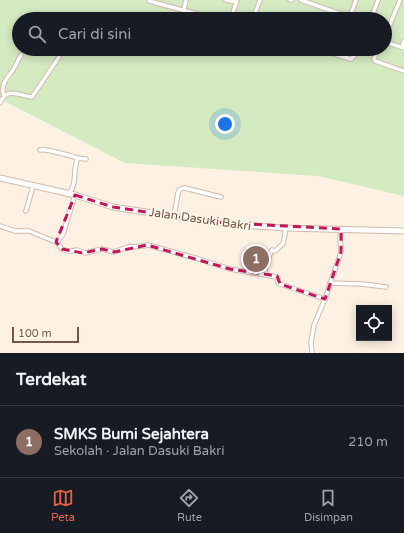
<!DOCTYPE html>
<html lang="id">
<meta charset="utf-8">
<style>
body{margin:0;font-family:"Varela Round",sans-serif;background:#20242c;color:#f1f3f6}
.controls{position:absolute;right:12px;bottom:12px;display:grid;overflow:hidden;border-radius:0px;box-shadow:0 2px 10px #0003}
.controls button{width:36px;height:36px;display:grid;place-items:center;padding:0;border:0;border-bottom:1px solid #363941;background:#171b24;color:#f1f3f6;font:20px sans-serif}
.scale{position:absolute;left:12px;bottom:10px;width:67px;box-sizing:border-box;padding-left:4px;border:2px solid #755649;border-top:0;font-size:11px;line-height:14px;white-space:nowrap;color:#755649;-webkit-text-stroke:3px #fff6e9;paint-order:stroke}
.you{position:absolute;left:225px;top:124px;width:14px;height:14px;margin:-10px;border:3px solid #fff;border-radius:50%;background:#1a73e8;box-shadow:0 0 0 6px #1a73e833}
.badge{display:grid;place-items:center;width:26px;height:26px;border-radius:50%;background:#e86346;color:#fff;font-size:13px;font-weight:700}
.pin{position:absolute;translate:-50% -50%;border:2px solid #fff;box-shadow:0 1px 4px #0006}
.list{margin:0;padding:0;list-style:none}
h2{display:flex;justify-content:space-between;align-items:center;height:52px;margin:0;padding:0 16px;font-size:17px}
h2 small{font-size:13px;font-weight:400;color:#9ea1a6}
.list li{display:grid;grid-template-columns:26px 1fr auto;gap:12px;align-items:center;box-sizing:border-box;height:72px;padding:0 16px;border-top:1px solid #363941}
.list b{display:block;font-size:15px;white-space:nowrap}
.list p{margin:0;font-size:13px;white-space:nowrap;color:#9ea1a6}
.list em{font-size:13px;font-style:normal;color:#9ea1a6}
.icon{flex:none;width:22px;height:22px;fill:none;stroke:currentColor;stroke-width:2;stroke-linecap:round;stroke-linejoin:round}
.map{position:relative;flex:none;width:404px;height:353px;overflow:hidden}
.search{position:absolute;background:#171b24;box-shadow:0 2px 10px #0003;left:12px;right:12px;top:12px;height:44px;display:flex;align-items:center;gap:10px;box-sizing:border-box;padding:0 14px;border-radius:22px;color:#9ea1a6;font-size:15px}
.sheet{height:124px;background:#171b24}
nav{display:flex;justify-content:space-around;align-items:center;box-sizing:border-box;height:56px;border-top:1px solid #363941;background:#171b24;font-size:11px;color:#9ea1a6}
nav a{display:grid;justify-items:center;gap:2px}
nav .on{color:#e86346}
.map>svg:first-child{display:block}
.green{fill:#d4eac1;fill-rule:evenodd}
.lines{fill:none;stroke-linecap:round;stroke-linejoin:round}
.street-casing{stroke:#d0baad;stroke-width:5.5}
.secondary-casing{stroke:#d3baa9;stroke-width:7}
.street{stroke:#fff;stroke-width:3.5}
.secondary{stroke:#fff;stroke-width:5}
.marked{fill:none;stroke:#c2185b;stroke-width:3;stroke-dasharray:8 5;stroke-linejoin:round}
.labels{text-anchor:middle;stroke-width:4;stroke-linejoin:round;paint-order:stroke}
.street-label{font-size:12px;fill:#755649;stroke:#fff6e9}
</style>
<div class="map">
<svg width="404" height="353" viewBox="0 0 404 353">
<rect width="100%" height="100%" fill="#fcf1e3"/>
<path class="green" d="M0,0H404V196L318,176L125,163L0,99ZM19,19H385V49H19Z"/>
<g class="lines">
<defs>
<g id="street">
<path d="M226,0L236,2"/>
<path d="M290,0H292"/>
<path d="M301,0L355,19"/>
<path d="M149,1L216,19"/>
<path d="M350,17L356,0"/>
<path d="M182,19L186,0"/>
<path d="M231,19L237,0"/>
<path d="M253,19L260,0"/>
<path d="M371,19L378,0"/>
<path d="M385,29H388L400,0"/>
<path d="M385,42L404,48"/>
<path d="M402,47L404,41"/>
<path d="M377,49L374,59L375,61L404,71"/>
<path d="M327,52L351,59L354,56L357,49"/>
<path d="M4,96C0,85 7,78 13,70C16,65 18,60 21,55"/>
<path d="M0,103C7,86 20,96 32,97L59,57"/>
<path d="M40,150C48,149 53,152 60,153C66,155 71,155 77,158C77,162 75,167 75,171C74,181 75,185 69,194"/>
<path d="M77,158L86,159"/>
<path d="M26,211L33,186"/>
<path d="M174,216L178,193C179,189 181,188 185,188L221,197"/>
<path d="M0,226L15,231H29L56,242L62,249L68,251H72L77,250L85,253L102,249L114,252L128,247L143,246L148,245L199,259L230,269L277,277L278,278V283L280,284L325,299"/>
<path d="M56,242L59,240L63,234L75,195"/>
<path d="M266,275C266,274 265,270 265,269C265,266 271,252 272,250L275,251C278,249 280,246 283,244L285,234V228"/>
<path d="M330,283L362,284L386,287"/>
<path d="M312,353L311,342L314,325L325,299L341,252L340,238L341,229"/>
</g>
<path id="secondary" d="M0,178L75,195L113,207L212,222L240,225L285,228L404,231"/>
</defs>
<use href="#street" class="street-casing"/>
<use href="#secondary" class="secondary-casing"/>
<use href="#street" class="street"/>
<use href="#secondary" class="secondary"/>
</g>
<path class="marked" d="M75,195L113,207L212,222L341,229V252L325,299L280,284L277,276L230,269L147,245L114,252L102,249L83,253L62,249L56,242Z"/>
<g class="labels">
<g class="street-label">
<text transform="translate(200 219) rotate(8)" y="4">Jalan Dasuki Bakri</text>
</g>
</g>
</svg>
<div class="controls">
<button><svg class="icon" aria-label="locate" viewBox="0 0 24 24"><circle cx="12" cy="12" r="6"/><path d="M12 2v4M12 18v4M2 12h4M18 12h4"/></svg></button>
</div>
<div class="scale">100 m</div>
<div class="you"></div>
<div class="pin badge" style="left:256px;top:259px;background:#8d6e63">1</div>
<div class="search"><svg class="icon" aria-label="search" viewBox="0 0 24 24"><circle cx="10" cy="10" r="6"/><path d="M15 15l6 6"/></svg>Cari di sini</div>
</div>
<section class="sheet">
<h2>Terdekat<small></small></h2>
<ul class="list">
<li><span class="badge" style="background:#8d6e63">1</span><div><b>SMKS Bumi Sejahtera</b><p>Sekolah · Jalan Dasuki Bakri</p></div><em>210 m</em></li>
</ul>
</section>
<nav>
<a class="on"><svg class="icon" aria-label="map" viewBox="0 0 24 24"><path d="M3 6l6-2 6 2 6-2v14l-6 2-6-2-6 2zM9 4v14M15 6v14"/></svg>Peta</a>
<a><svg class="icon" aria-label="directions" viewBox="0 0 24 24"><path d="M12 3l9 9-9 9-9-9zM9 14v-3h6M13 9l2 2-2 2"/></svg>Rute</a>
<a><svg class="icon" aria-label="saved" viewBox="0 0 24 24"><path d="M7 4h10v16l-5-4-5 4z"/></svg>Disimpan</a>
</nav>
